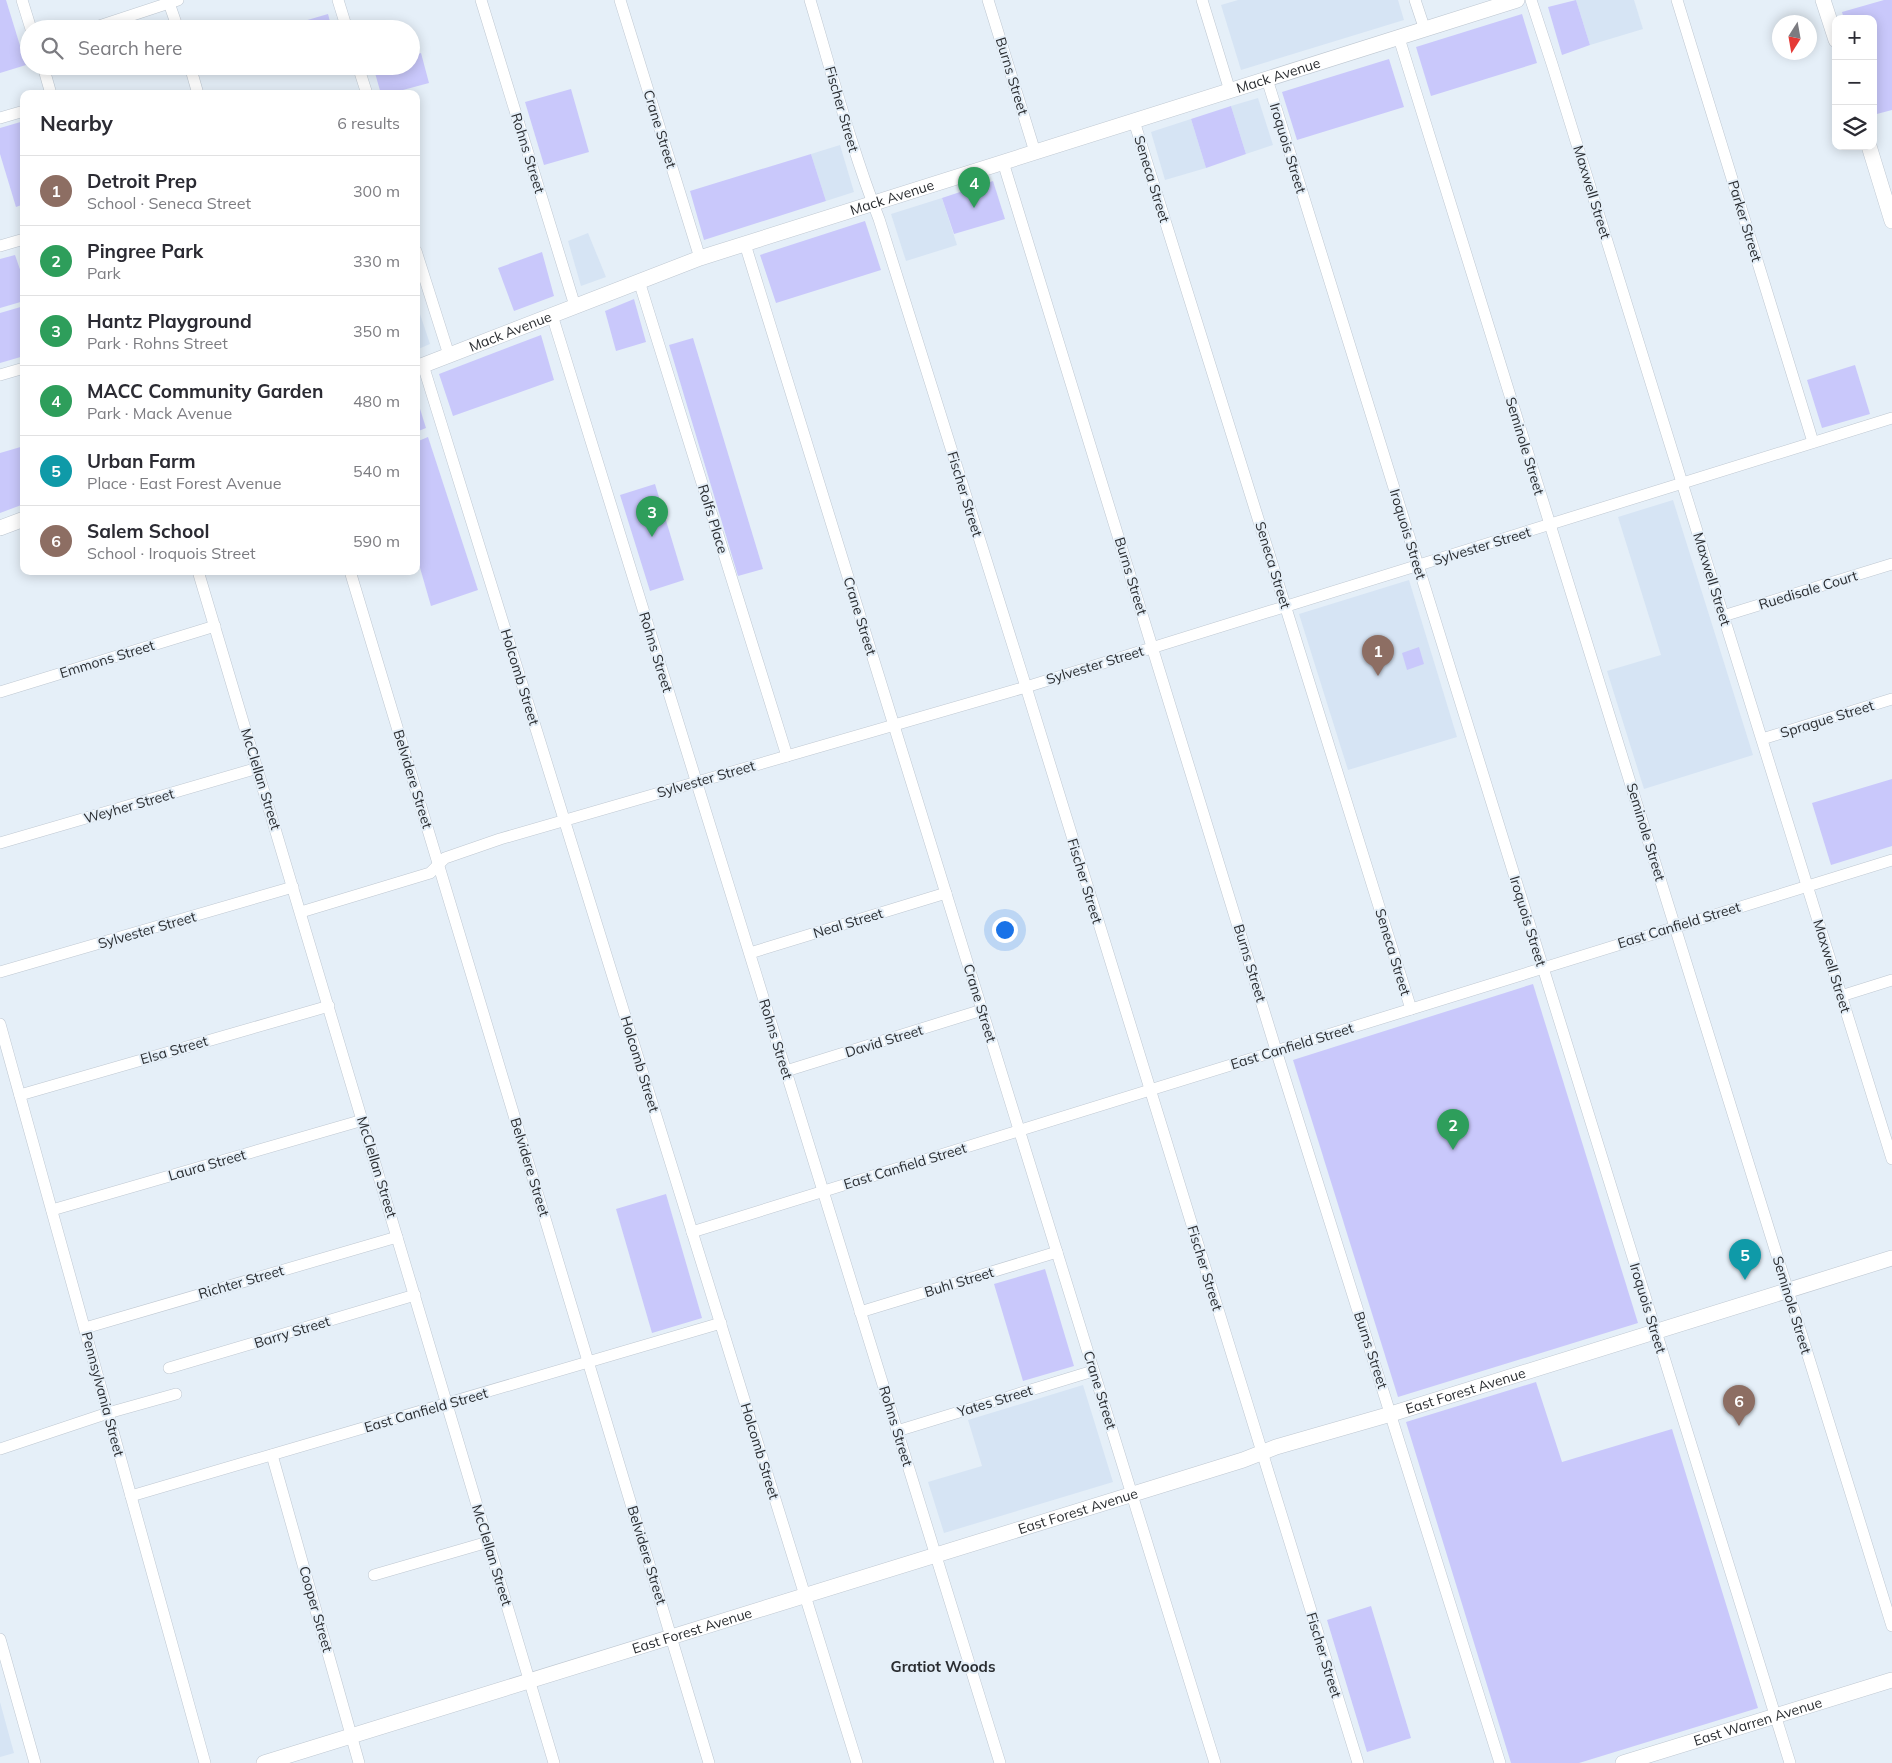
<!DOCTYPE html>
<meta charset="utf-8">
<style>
body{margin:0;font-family:Mulish,sans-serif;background:#f7f7f7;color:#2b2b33}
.controls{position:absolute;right:15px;top:15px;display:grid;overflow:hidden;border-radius:10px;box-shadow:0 2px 12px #0003}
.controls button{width:45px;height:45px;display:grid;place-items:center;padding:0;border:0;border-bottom:1px solid #e1e1e2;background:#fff;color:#2b2b33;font:25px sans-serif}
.compass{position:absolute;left:1772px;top:15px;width:45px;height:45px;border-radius:50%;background:#fff;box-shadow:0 2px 12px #0003;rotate:191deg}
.you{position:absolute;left:1004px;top:929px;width:18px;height:18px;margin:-12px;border:4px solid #fff;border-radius:50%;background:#1a73e8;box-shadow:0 0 0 8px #1a73e833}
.badge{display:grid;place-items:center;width:32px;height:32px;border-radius:50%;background:#31875b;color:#fff;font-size:16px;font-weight:700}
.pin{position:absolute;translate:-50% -41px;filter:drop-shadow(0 1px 2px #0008)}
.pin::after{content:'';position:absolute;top:26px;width:18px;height:15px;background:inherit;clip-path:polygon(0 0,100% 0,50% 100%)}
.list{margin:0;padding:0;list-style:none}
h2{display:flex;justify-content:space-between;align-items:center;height:65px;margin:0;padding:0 20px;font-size:21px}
h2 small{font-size:16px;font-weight:400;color:#7c7c81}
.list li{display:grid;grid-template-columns:32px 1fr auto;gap:15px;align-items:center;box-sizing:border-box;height:70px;padding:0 20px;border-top:1px solid #e1e1e2}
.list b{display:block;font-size:19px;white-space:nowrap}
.list p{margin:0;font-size:16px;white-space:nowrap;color:#7c7c81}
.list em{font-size:16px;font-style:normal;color:#7c7c81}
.icon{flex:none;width:28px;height:28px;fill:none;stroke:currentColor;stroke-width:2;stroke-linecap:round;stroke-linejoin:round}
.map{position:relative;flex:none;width:1892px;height:1763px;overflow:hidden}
.search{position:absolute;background:#fff;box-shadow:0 2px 12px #0003;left:20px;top:20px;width:400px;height:55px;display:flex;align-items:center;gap:12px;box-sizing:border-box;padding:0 18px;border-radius:28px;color:#7c7c81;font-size:19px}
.panel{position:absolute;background:#fff;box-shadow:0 2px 12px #0003;left:20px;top:90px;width:400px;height:485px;border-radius:10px}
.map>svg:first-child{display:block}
.built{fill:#d6e4f4}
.green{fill:#c9c8fb}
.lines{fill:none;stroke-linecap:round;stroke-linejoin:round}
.minor-casing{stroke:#bec7d1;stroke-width:12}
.major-casing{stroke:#bec7d1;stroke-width:16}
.minor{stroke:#fff;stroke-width:11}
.major{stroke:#fff;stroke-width:15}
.labels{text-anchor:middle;stroke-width:4;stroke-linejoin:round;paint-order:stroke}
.street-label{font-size:14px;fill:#2a2d31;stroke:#e5eff8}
.neighbourhood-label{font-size:15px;font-weight:bold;fill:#2a2d31;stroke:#e5eff8}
</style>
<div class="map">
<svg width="1892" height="1763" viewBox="0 0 1892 1763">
<rect width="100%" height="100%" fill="#e5eff8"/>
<g class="built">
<path d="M1238,0H1398L1404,20L1241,70L1221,5Z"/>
<path d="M1576,0H1634L1643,29L1590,45Z"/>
<path d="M1258,98L1273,145L1246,154L1231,106Z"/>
<path d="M1191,119L1206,168L1165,180L1151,132Z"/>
<path d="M840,145L854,192L826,201L811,154Z"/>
<path d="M942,198L957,245L906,261L891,214Z"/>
<path d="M588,233L606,277L581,286L568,241Z"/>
<path d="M416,302L430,344L416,350Z"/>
<path d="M1673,500L1753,755L1644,789L1607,671L1661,655L1618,517Z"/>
<path d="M1409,580L1457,737L1348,770L1299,614Z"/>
<path d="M1083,1385L1113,1482L944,1533L928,1482L982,1466L968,1420Z"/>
<path d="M0,1702L14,1753L0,1757Z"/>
</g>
<g class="green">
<path d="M0,0H6L26,65L0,73Z"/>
<path d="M1576,0L1590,45L1562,55L1548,7Z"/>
<path d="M1884,0H1892V110L1873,115V19H1844L1842,12Z"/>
<path d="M328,14L332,29H280V28Z"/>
<path d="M1522,14L1537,63L1431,96L1416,47Z"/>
<path d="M421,53L429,83L388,94H381L373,66H411V56Z"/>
<path d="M1389,59L1404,107L1297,140L1282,92Z"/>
<path d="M571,89L589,152L544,165L525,102Z"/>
<path d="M1231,106L1246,154L1206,168L1191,119Z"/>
<path d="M24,121V204L16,207L0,154V128Z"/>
<path d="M811,154L826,201L704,240L690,191Z"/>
<path d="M993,181L1005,219L954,234L942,198Z"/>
<path d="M865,221L881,270L776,303L760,255Z"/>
<path d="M542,252L554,296L514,311L498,268Z"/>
<path d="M15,255L24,281V301L0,308V259Z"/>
<path d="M634,299L646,342L616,351L605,311Z"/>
<path d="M24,306V356L0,363V313Z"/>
<path d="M541,335L554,380L453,416L439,374Z"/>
<path d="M693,338L763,569L738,576L669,345Z"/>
<path d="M1855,365L1870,414L1822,428L1807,380Z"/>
<path d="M416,396L426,428L416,432Z"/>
<path d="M428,437L478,590L431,606L416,554V442Z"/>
<path d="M24,446V504L0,513V453Z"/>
<path d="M655,484L684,580L650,591L620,495Z"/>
<path d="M1419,647L1424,664L1407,670L1402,653Z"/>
<path d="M1892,779V846L1831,865L1812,803Z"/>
<path d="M1533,984L1638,1323L1398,1397L1293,1060Z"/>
<path d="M666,1194L702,1318L652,1333L616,1209Z"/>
<path d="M1045,1269L1074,1366L1023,1381L994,1284Z"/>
<path d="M1536,1382L1562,1462L1672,1429L1758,1708L1579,1763H1511L1406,1422Z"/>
<path d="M1371,1606L1411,1738L1367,1752L1327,1620Z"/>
</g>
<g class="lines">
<defs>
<g id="minor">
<path d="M22,0L31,29"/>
<path d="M168,0L178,29"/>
<path d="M338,0L347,29"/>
<path d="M481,0L575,306"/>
<path d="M620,0L700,258"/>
<path d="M810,0C832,73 851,148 879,219L1026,687L1358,1763"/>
<path d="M988,0L1035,152"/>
<path d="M1202,0L1230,91"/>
<path d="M1415,0L1425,30"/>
<path d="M1531,0L1552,64L1892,1159"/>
<path d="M1677,0L1813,442"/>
<path d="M90,29L178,0"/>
<path d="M1399,38L1892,1626"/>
<path d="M43,66L51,94"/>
<path d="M190,66L198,94"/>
<path d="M358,66L367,94"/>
<path d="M1267,79L1790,1763"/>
<path d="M0,118L24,111"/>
<path d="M1134,121L1411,1009"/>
<path d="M1003,162L1280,1063L1500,1763"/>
<path d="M745,244L1215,1763"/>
<path d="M0,246L24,239"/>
<path d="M416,251L449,355"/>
<path d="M639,281L787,756"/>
<path d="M552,315L1000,1763"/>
<path d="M423,365L857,1763"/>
<path d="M0,375L24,368"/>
<path d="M198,571L554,1763"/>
<path d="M350,571L709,1763"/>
<path d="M1723,616L1892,564"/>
<path d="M0,692L215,626"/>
<path d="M1762,739L1892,699"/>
<path d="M0,843L258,768"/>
<path d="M301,912L430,873L445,858L500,839L1026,687L1892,418"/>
<path d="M750,953L946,893"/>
<path d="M0,972L293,887"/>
<path d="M1841,996L1892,980"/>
<path d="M0,1024L205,1763"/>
<path d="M786,1071L982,1010"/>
<path d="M20,1095L329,1006"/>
<path d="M52,1210L363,1120"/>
<path d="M692,1232L1892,860"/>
<path d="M860,1312L1057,1252"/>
<path d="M85,1328L397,1237"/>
<path d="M169,1368L415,1295"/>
<path d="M897,1431L1093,1371"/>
<path d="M0,1449L108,1413L176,1394"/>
<path d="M272,1455L359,1763"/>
<path d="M131,1496L721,1323"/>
<path d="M374,1575L488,1542"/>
<path d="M0,1639L35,1763"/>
</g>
<g id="major">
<path d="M1823,0L1836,40"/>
<path d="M1869,146L1892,221"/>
<path id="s1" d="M416,368L700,258L1517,0"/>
<path d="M0,528L24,519"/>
<path id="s2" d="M264,1763L1243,1460L1276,1447L1391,1414L1892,1258"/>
<path id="s3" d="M1623,1763L1892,1680"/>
</g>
</defs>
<use href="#minor" class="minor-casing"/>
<use href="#major" class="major-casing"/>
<use href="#minor" class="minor"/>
<use href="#major" class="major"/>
</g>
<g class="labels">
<g class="street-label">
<text transform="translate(1012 76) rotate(73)" y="5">Burns Street</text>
<text dy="5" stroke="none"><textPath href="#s1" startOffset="911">Mack Avenue</textPath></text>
<text transform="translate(842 109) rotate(74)" y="5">Fischer Street</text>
<text transform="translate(660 129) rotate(73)" y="5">Crane Street</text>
<text transform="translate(1288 148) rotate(73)" y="5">Iroquois Street</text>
<text transform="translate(528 153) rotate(73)" y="5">Rohns Street</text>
<text transform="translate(1152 179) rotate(73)" y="5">Seneca Street</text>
<text transform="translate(1592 192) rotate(73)" y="5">Maxwell Street</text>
<text dy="5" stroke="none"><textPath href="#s1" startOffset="506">Mack Avenue</textPath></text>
<text transform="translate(1745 221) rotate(73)" y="5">Parker Street</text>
<text dy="5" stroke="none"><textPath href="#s1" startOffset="101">Mack Avenue</textPath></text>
<text transform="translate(1525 446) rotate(73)" y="5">Seminole Street</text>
<text transform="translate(965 494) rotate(73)" y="5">Fischer Street</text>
<text transform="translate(713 519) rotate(73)" y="5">Rolfs Place</text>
<text transform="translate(1408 534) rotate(73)" y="5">Iroquois Street</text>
<text transform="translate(1482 546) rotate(-17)" y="5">Sylvester Street</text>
<text transform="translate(1273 565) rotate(73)" y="5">Seneca Street</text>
<text transform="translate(1131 576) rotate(73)" y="5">Burns Street</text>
<text transform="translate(1712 579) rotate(73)" y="5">Maxwell Street</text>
<text transform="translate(1808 590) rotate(-17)" y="5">Ruedisale Court</text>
<text transform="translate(860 616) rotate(73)" y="5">Crane Street</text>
<text transform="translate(656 652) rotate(73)" y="5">Rohns Street</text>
<text transform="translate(107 659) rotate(-17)" y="5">Emmons Street</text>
<text transform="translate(1095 665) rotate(-17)" y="5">Sylvester Street</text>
<text transform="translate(520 677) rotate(73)" y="5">Holcomb Street</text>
<text transform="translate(1827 719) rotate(-17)" y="5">Sprague Street</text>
<text transform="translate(261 779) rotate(73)" y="5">McClellan Street</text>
<text transform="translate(413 779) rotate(73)" y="5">Belvidere Street</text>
<text transform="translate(706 779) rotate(-16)" y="5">Sylvester Street</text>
<text transform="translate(129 806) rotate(-16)" y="5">Weyher Street</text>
<text transform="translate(1646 832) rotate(73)" y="5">Seminole Street</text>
<text transform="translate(1085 881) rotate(73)" y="5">Fischer Street</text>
<text transform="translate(1528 921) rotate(73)" y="5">Iroquois Street</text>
<text transform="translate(848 923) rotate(-17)" y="5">Neal Street</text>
<text transform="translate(1679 925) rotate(-17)" y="5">East Canfield Street</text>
<text transform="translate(147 930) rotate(-16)" y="5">Sylvester Street</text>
<text transform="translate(1393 952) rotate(73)" y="5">Seneca Street</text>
<text transform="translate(1250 963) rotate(73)" y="5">Burns Street</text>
<text transform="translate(1832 966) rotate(73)" y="5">Maxwell Street</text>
<text transform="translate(980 1003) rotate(73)" y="5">Crane Street</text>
<text transform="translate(776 1039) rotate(73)" y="5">Rohns Street</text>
<text transform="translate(884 1041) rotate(-17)" y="5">David Street</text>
<text transform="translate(1292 1046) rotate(-17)" y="5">East Canfield Street</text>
<text transform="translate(174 1050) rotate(-16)" y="5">Elsa Street</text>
<text transform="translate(640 1064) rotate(73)" y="5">Holcomb Street</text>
<text transform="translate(207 1165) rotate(-16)" y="5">Laura Street</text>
<text transform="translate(905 1166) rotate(-17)" y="5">East Canfield Street</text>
<text transform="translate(377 1167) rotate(73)" y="5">McClellan Street</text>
<text transform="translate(530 1167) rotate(73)" y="5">Belvidere Street</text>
<text transform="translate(1205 1268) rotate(73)" y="5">Fischer Street</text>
<text transform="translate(241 1282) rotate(-16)" y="5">Richter Street</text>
<text transform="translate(959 1282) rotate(-17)" y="5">Buhl Street</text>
<text transform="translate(1792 1305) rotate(73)" y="5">Seminole Street</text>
<text transform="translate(1648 1308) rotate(73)" y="5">Iroquois Street</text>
<text transform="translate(292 1332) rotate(-17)" y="5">Barry Street</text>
<text transform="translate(1371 1350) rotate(72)" y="5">Burns Street</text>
<text transform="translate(1100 1390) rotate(73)" y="5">Crane Street</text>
<text dy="5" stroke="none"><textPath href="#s2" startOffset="1258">East Forest Avenue</textPath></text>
<text transform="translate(103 1394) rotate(75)" y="5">Pennsylvania Street</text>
<text transform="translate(995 1401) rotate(-17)" y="5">Yates Street</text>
<text transform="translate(426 1410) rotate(-16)" y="5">East Canfield Street</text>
<text transform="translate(896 1426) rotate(73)" y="5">Rohns Street</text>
<text transform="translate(760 1451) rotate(73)" y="5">Holcomb Street</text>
<text dy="5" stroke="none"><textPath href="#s2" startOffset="852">East Forest Avenue</textPath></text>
<text transform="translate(492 1555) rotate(73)" y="5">McClellan Street</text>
<text transform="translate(647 1555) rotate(73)" y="5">Belvidere Street</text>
<text transform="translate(316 1609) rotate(74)" y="5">Cooper Street</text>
<text dy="5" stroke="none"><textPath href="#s2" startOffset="448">East Forest Avenue</textPath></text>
<text transform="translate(1324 1655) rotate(73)" y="5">Fischer Street</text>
<text dy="5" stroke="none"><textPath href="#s3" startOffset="141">East Warren Avenue</textPath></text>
</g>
<g class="neighbourhood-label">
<text x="943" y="1672">Gratiot Woods</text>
</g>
</g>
</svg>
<div class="controls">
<button>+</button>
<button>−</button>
<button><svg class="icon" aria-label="layers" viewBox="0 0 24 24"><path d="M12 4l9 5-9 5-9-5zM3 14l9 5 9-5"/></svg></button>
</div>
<svg class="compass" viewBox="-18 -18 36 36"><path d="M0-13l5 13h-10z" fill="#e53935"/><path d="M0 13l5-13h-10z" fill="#7c7c81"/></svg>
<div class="you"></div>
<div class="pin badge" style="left:1378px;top:676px;background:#8d6e63">1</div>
<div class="pin badge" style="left:1453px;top:1150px;background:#2e9e5b">2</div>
<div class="pin badge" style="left:652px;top:537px;background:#2e9e5b">3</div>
<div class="pin badge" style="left:974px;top:208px;background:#2e9e5b">4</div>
<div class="pin badge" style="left:1745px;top:1280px;background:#0f9aa8">5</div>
<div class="pin badge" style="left:1739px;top:1426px;background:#8d6e63">6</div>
<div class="search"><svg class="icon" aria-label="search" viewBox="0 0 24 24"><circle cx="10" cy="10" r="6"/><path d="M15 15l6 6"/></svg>Search here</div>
<section class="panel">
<h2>Nearby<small>6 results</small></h2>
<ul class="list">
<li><span class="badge" style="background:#8d6e63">1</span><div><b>Detroit Prep</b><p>School · Seneca Street</p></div><em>300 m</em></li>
<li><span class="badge" style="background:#2e9e5b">2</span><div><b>Pingree Park</b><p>Park</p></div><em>330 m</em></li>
<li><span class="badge" style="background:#2e9e5b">3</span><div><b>Hantz Playground</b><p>Park · Rohns Street</p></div><em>350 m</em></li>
<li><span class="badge" style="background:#2e9e5b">4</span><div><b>MACC Community Garden</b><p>Park · Mack Avenue</p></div><em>480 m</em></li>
<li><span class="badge" style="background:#0f9aa8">5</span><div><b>Urban Farm</b><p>Place · East Forest Avenue</p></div><em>540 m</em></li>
<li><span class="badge" style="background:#8d6e63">6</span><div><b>Salem School</b><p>School · Iroquois Street</p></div><em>590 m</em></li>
</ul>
</section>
</div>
